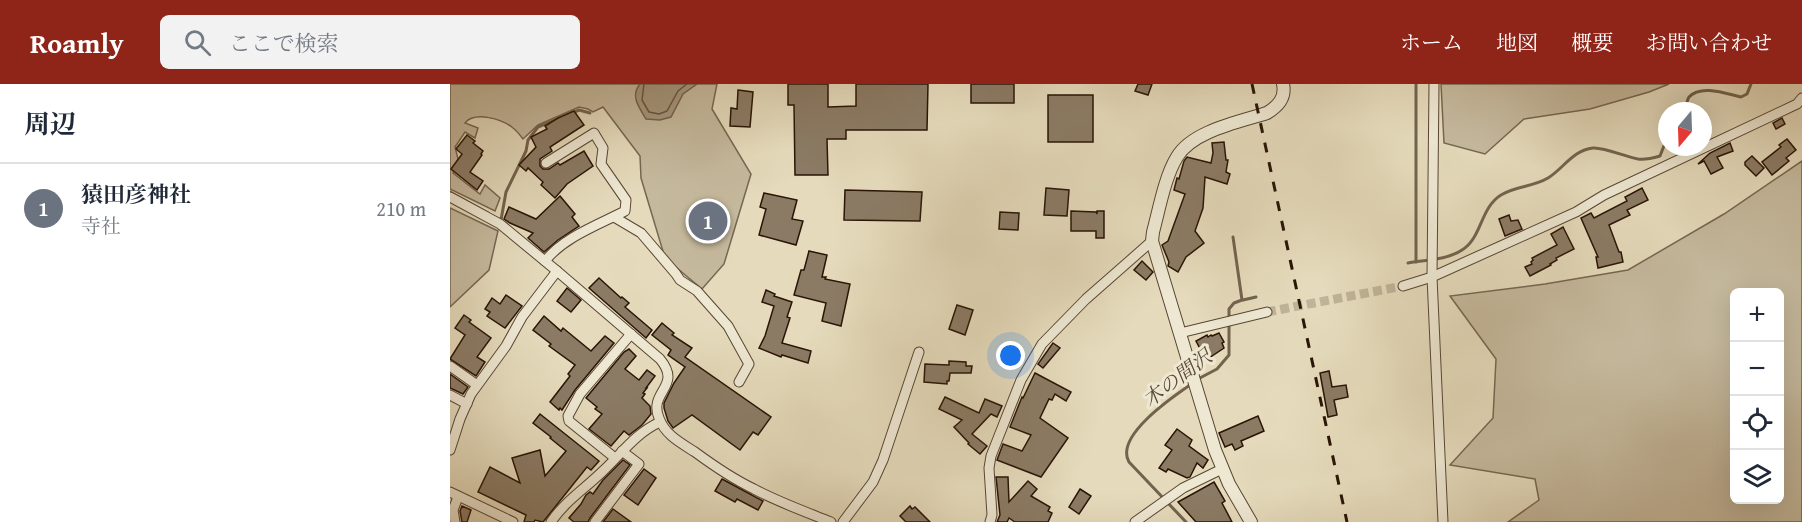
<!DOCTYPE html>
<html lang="ja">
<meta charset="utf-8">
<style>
body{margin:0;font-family:"Gentium Book Plus","Noto Serif JP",serif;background:#f2f2f3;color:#1f2937}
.controls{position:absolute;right:18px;bottom:18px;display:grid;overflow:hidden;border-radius:9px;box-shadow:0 6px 24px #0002}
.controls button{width:54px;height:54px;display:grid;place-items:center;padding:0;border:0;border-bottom:2px solid #e0e1e3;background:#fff;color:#1f2937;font:30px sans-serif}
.compass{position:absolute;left:1208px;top:18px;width:54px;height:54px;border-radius:50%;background:#fff;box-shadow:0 6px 24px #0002;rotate:199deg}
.you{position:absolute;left:561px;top:272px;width:21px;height:21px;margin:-15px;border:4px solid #fff;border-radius:50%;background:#1a73e8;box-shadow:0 0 0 9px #1a73e833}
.badge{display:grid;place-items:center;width:39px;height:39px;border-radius:50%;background:#8f2418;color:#fff;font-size:20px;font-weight:700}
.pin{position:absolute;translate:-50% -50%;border:3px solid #fff;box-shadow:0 2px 6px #0006}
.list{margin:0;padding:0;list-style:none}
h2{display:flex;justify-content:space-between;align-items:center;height:78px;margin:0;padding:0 24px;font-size:26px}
h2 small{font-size:20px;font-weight:400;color:#747a83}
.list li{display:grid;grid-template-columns:39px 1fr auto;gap:18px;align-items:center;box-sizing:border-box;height:90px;padding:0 24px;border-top:2px solid #e0e1e3}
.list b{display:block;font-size:22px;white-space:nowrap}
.list p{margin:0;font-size:20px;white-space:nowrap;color:#747a83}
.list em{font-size:20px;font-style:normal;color:#747a83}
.icon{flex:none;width:33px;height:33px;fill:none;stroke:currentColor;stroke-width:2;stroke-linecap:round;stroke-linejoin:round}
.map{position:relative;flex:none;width:1352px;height:438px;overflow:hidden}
header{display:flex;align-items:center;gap:36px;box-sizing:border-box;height:84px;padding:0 30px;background:#8f2418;color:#fff}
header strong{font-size:28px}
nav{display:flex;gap:33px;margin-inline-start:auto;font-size:21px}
.search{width:420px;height:54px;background:#f2f2f3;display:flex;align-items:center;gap:15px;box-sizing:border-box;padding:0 21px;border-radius:9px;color:#747a83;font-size:22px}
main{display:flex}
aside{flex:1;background:#fff}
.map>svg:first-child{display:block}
.green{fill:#c5b99d;stroke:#776652;stroke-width:1.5;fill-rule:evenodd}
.water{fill:#a5977e;stroke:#73634e;stroke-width:1.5}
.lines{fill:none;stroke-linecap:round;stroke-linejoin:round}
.shore{stroke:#675642;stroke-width:1.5}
.stream{stroke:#73634e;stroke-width:3}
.building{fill:#8b7b65;stroke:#291406;stroke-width:1.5}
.minor-tunnel{stroke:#bfb398;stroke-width:9;stroke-dasharray:9 4.5;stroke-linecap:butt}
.minor-casing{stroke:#584634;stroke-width:11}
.tertiary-casing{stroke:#584634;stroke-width:14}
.minor{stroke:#eee8d3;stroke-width:9}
.tertiary{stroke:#eee8d3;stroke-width:12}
.rail{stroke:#291406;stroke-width:3;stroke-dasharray:10 10;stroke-linecap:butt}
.labels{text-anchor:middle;stroke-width:6;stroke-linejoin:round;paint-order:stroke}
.water-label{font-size:20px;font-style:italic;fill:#5b4836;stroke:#eee8d3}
</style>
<header>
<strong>Roamly</strong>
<div class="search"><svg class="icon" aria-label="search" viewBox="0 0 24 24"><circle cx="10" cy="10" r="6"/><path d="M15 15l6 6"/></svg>ここで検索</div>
<nav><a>ホーム</a><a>地図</a><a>概要</a><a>お問い合わせ</a></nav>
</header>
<main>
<aside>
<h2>周辺<small></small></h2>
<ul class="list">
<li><span class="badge" style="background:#6b7280">1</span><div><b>猿田彦神社</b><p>寺社</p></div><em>210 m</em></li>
</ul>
</aside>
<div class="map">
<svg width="1352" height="438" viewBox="0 0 1352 438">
<rect width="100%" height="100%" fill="#e5dbbc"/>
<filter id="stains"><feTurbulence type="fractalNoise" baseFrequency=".00333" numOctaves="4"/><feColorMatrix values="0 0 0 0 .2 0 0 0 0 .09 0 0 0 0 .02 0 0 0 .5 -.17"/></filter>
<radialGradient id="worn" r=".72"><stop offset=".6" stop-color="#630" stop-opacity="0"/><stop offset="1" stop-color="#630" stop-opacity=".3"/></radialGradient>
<g class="green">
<path d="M0,0H267L262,25L301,90L274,180L252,205L215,174L191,94L190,72L153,23L143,28L138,25L129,23L88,41L73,55C70,51 67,47 63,44C52,35 25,27 15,39L28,44L25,54L15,48L5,63L9,79L3,89L30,110L35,101L50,114L45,127L0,105Z"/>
<path d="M991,0H1219L1199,8L1140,25L1074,35L1035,70L994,59Z"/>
<path d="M1352,77V438H1058L1089,416L1085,395L1000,381L1043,334L1046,275L1000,212L1095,200L1178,186L1274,130ZM1330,208V416H1284V208Z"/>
<path d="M0,124L48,147L39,186L0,223Z"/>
</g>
<path class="water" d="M190,0H247L233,10L221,33L210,36L196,35C189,23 180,12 190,0Z"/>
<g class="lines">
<path class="shore" d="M194,0L192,16L199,28L209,30L217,27L228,7L237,0"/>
<g class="stream">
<path d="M966,0V178"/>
<path d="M1235,27C1236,23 1237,16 1239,13C1251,0 1277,10 1291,13L1297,10L1301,0"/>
<path d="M122,29L129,26L140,29"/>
<path d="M0,108L38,129"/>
<path d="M49,135L51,136L56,108L76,67L78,56L88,43L110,34"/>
<path d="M958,179C975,176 997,176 1012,166C1032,154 1030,124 1051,111C1065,102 1083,103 1098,94C1113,85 1123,66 1143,64C1154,63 1176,73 1188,75C1195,76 1203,74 1210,72L1217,54"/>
<path d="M793,216L806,213"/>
<path d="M748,295L767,285L779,271V225L784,219L792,216L783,153"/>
<path d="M736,438L679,378C664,352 724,312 743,299"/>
</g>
</g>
<g class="building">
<path d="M338,0H378V23L406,22V0H478L477,46H396V55H377L378,91H345L344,21H338Z"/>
<rect x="521" y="0" width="43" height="19"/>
<path d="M688,0H702L698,11L685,7Z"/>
<path d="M288,6L303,8L300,43L280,42L281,24L287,25Z"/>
<rect x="598" y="11" width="45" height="47"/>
<path d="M124,27L134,41L100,63L102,67L90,75V82L93,85H99L108,79L110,81L134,67L143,82L117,100L105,114L91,101L93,98L78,84L76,87L69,81L86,63L81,53L97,45L95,42L108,34Z"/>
<path d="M1332,34L1335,40L1326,45L1323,39Z"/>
<path d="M17,51L25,57L23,59L33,67L31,70L32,71L20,88L33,97L27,106L1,85L12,70L6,65Z"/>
<path d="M1337,55L1346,66L1336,74L1339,77L1322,91L1312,78L1331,63L1329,61Z"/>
<path d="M774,58L776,76H778L776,88L780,90L777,100L755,93L753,124L745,147L754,159L736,173L728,188L718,182L719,178L712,161L718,157L735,110L724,106L727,94L729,95L734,77L737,73L761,79L763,69L762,59Z"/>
<path d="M1280,59L1283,67L1267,73L1273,84L1261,90L1254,77L1248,80L1260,69Z"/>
<path d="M1302,72L1314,84L1306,92L1295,81V78Z"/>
<path d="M596,104L619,106L617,132L594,131Z"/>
<path d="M1192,104L1198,116L1177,126L1180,131L1159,141L1169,168H1171L1173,178L1148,184L1146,173H1148L1131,134L1141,129L1144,134L1177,117L1175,113Z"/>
<path d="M395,106L472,108L470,137L394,136Z"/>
<path d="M314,109L347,116L342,135L353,137L346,161L309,151L316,125L310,123Z"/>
<path d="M110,112L125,130L122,133L129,142L108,156L94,168L78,154L83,149L60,139L54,135L59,123L86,135Z"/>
<path d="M621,127L646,128L647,130V127H654V154H646V147H621Z"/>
<path d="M550,128L569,129L568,146L549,145Z"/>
<path d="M1059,131L1061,137L1068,136L1072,145L1055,152L1049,135Z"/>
<path d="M1113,143L1124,165L1106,174L1107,176L1100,180L1101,181L1080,192L1075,183L1082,180L1081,178L1083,176L1082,174L1107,161L1101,150Z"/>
<path d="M359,167L377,171L372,193H376L375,195L400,200L391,242L372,237L376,219L344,211L351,186H354Z"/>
<path d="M692,177L703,188L696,196L684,186Z"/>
<path d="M149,194L171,214L172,213L179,219L175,223L202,246L196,254L139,204Z"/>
<path d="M117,204L131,216L121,228L107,217Z"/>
<path d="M316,206L325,210L324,212L342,218L337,233L340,234L332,259L361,267L358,279L332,271L331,273L309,264L315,252L324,222L312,218Z"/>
<path d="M56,211L72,222L55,244L37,232L40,228L35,225L42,214L50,220Z"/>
<path d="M507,221L523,226L515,251L499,245Z"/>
<path d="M14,231L21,236L19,238L41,254L27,273L35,278L26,292L0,275L15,251L5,244Z"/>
<path d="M94,232L111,247L113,244L141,267L155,252L164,259L125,306L112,326L110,324L109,326L100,318L120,292L118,290L125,281L99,262L101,260L83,246Z"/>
<path d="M212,239L224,249L222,251L242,264L235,273L321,333L308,351L303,348L290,366L242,331L223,344L218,337L214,324V319L224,299L235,283L218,271L221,266L202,251Z"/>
<path d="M769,249L774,258L772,259L774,264L756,276L746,257L757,251L758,253L761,251L762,252Z"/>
<path d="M603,259L610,264L593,284L588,280Z"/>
<path d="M179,265L186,272L175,285L189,296L197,286L205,292L196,304H197L193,309L195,310L192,314L200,322L201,330L192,341L179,351L174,347L161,362L139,345L152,330L145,325L147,323L136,314L174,268Z"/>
<path d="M499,277L516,278V282H522L521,289H500L499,297H497V300L474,298L475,280L499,281Z"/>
<path d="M879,287L882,303L896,301L898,313L884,316L887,331L878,333L870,289Z"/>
<path d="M585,289L621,308L616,317L605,310L602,316L599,315L590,334L618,354L591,393L547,376L553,360L572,367L581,351L560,343L572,313L573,314Z"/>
<path d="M0,290L18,303L13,310L0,304Z"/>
<path d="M495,313L529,329L535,315L552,322L547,333L541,330L522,350L537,362L530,370L518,360L519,359L504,343L512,336L489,325Z"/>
<path d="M90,330L149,377L141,386L137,383L93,438L85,436L84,438H74L76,431L28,408L40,383L70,399L62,374L90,366L95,392L116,367L100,354L101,353L83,339Z"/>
<path d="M808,332L814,347L791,357L793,362L785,366L782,360L775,363L769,349Z"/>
<path d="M727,345L742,356L739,362L758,376L753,384L747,379L740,393L737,394L718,385L716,388L709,384L722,366L715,361Z"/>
<path d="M173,376L180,381L140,434L138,438H124L119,434L131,420L136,411L140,408L143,410L153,396Z"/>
<path d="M194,385L206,394L188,421L174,411Z"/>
<path d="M546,393H558L559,418L578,397L587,405L581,412L600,423L598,427L602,429L598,438H565L559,434L557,438H547L550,431Z"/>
<path d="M272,395L313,417L308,426L287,415L285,418L265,407Z"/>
<path d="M764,398L775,417L772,419L782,438H746L728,418Z"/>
<path d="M630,405L641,412L629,430L619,423Z"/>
<path d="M12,422L21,426L17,438H12L10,427Z"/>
<path d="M460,422L462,425L465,423L480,438H456L450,432Z"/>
<path d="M163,425L181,438H153Z"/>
</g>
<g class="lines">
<path class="minor-tunnel" d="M817,228L953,202"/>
<defs>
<g id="minor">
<path d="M984,0L982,193L993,438"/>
<path d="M0,113L50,140L107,187L210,275C233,303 198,307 209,334C215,351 231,359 245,368C264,382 283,395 304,405C328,418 356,428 381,438"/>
<path d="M164,133L191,149L226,190L230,196L247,207L278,242L299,280L289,298"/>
<path d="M95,177C114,153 148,141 175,127L176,116L151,80L153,64L144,49L96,79"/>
<path d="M953,202L982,193L1126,128L1154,111L1347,20L1352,14"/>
<path d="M730,249L817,228"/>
<path d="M0,282L27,301"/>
<path d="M0,311L17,320"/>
<path d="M0,366L10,335L21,310L56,262L72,233L107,187"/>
<path d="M165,374L119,337L118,332L130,310L181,250"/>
<path d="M0,408L63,438"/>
<path d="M5,438L3,426L8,413"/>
<path d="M101,438C115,417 136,404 154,386C173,368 186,349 210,338"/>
<path d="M145,438L189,380L172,367"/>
<path d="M393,438L423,398L433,376L469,268"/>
<path d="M540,438L542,431L539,384L541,372L571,296L592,260L636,215L702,157"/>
<path d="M685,438L733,404L772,385"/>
</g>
<path id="tertiary" d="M801,438L779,400L765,366L702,157L703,148C709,126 715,92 727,73C742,47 789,38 817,29C828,22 836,14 833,0"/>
</defs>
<use href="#minor" class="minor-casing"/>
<use href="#tertiary" class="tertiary-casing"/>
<use href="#minor" class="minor"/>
<use href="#tertiary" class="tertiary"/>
<path class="rail" d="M802,0L897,438"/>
</g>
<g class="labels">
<g class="water-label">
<text transform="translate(727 294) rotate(-37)" y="7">木の間沢</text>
</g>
</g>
<rect width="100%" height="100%" filter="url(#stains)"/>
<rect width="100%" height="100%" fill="url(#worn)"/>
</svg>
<div class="controls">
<button>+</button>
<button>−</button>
<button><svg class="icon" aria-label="locate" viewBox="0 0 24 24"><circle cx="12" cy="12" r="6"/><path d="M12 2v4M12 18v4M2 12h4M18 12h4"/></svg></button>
<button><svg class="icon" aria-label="layers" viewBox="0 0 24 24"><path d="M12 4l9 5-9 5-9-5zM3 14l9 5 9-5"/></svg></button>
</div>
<svg class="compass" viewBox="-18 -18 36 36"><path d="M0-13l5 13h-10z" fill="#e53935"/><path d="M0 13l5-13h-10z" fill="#747a83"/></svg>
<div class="you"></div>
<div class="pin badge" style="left:258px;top:137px;background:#6b7280">1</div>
</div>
</main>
